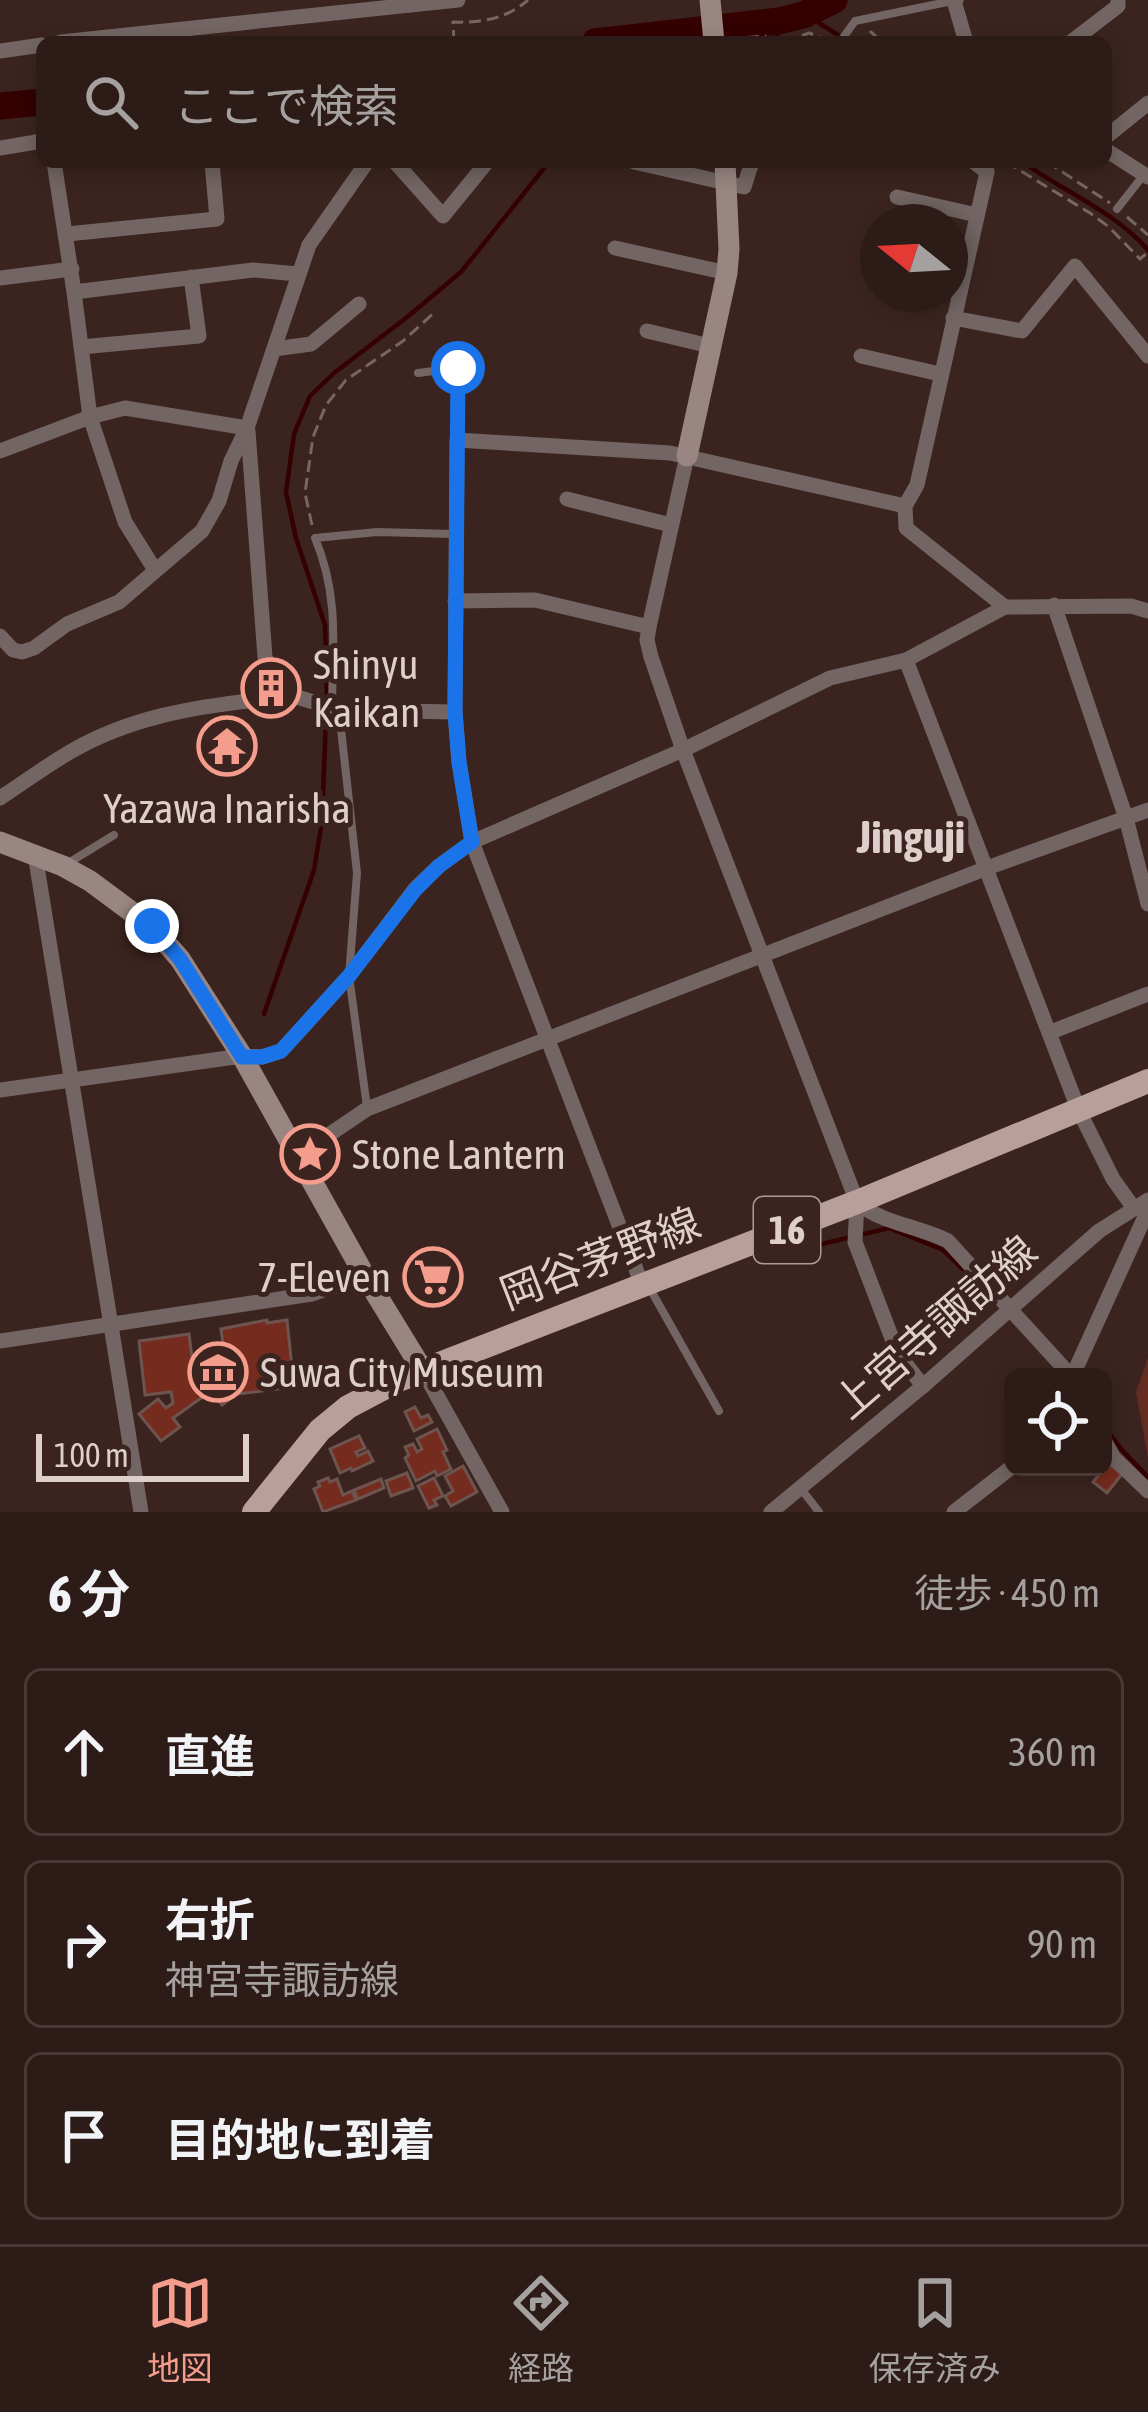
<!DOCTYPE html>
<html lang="ja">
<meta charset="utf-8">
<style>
body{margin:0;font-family:"Asap Condensed","Noto Sans JP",sans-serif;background:#342420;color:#f1f3f6}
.controls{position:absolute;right:36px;bottom:36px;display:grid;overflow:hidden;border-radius:18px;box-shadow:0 6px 18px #0003}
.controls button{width:108px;height:108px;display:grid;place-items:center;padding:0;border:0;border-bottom:3px solid #483936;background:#2c1b17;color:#f1f3f6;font:60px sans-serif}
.compass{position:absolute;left:860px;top:204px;width:108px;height:108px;border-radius:50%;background:#2c1b17;box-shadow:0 6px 18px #0003;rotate:288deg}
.scale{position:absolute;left:36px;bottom:30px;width:213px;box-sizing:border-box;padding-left:12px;border:6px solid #dfcfcc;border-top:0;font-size:33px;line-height:42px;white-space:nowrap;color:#dfcfcc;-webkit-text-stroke:9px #3b241f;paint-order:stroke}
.stop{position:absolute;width:36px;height:36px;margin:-27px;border:9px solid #1a73e8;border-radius:50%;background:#fff}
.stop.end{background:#1a73e8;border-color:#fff;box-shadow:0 3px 12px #0008}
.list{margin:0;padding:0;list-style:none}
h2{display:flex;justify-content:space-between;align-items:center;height:156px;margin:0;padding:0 48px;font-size:51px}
h2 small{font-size:39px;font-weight:400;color:#a6a1a1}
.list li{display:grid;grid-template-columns:78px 1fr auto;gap:36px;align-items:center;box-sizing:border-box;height:168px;margin:0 24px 24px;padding:0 24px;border:3px solid #483936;border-radius:18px}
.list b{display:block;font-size:45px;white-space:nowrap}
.list p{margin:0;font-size:39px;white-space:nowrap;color:#a6a1a1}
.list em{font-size:39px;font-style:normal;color:#a6a1a1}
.icon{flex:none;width:66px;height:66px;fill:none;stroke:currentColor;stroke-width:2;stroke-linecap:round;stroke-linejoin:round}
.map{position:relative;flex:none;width:1148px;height:1512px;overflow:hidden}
.search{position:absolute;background:#2c1b17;box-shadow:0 6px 18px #0003;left:36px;right:36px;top:36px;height:132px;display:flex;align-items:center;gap:30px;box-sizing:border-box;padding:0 42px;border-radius:18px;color:#a6a1a1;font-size:45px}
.sheet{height:732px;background:#2c1b17}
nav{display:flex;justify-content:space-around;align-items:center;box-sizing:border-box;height:168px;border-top:3px solid #483936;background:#2c1b17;font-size:33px;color:#a6a1a1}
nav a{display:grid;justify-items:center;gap:6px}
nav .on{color:#f49d8c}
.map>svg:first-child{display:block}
.green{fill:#642b21}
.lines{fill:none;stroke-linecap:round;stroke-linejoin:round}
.stream{stroke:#340000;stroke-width:4.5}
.river{stroke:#340000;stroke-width:27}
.building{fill:#752b1e;stroke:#6e544e;stroke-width:3}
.path{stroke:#796561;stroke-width:3;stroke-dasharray:12 6;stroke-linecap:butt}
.lane{stroke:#726563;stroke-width:8}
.street{stroke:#726563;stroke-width:15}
.secondary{stroke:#998682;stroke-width:21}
.primary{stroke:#b89f9a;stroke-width:24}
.secondary-bridge{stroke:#998682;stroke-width:21}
.route{stroke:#1a73e8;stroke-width:15}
.labels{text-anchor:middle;stroke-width:10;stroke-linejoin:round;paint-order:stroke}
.shield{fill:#3b241f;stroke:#ae9c98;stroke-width:3}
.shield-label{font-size:39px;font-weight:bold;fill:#dfcfcc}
.poi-label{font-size:42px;fill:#dfcfcc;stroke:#3b241f;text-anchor:start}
.street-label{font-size:42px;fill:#dfcfcc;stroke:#3b241f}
.neighbourhood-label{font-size:45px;font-weight:bold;fill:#dfcfcc;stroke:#3b241f}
</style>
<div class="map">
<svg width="1148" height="1512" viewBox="0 0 1148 1512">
<rect width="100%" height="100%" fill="#3b241f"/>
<path class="green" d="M1148,1358V1458L1136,1392Z"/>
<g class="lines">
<g class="stream">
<path d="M814,10L819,23L849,42"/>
<path d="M767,42L777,36L779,21"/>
<path d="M1023,162C1064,192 1114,211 1148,250"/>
<path d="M327,699L325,625L296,538L286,492L294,434L310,396L334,373L406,318L461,272L549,162"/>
<path d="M264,1014L314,870L322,822L326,718"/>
<path d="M822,1244L889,1228L943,1250L973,1279"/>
<path d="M1103,1425L1122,1450L1148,1477"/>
</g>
<g class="river">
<path d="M595,42L779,21L803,15L834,0"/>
<path d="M0,106L42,102"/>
</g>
</g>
<g class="building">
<path d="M448,1259L456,1280L419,1295L411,1273Z"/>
<path d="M267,1320V1323L287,1320L294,1387L237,1394L222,1405L213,1393L201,1398L173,1418L180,1427L161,1441L139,1414L158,1399L166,1408L173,1403L171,1392L145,1395L139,1341L189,1334L192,1358L224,1352L221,1329Z"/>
<path d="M415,1407L421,1418L428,1415L432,1422L414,1431L405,1412Z"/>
<path d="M437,1429L447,1450L443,1452L451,1469L437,1476L435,1471L416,1481L405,1458L409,1455L405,1447L413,1444L417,1452L422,1449L417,1439Z"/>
<path d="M359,1436L365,1448L356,1452L358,1456L368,1451L373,1461L352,1471L351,1468L340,1473L330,1449Z"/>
<path d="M1108,1463L1122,1474L1107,1493L1093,1482Z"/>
<path d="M463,1466L477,1492L451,1506L445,1496L453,1491L445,1476Z"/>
<path d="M407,1473L413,1488L391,1496L386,1481Z"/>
<path d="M328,1478L330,1482L337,1479L343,1495L352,1491L356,1500L323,1512L314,1489L320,1486L318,1482Z"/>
<path d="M434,1478L443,1496L434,1500L437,1505L429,1508L418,1486Z"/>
<path d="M381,1479L384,1488L358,1499L354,1490Z"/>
</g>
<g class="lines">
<g class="path">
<path d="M870,31L882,42"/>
<path d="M729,39L765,36L770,42"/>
<path d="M454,42L453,22C481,23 506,19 528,0"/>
<path d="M785,42L809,33L828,40"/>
<path d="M1006,162L1090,213L1109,227L1140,259L1148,252"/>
<path d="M1047,162L1110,203"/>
<path d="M1127,217L1148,235"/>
<path d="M312,525L305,493L313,437L326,405L346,380L403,341L436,311"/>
</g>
<g class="lane">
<path d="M840,42L855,21L952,1"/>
<path d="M1117,209L1142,177"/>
<path d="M418,373L458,368L457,438"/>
<path d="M260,700L293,696"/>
<path d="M332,705C333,645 339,595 315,538L377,532L453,534"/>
<path d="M339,711L357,873L349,976L367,1107"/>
<path d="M70,862L114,835"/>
<path d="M649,1287L719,1411"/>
<path d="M802,1490L819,1512"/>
</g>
<g class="street">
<path d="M956,0L954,1L966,42"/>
<path d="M61,42L458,0"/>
<path d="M1071,42L1118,6V0"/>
<path d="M0,51L42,45"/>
<path d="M1106,137L1148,103"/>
<path d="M0,148L42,141"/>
<path d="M1106,150L1148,177"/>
<path d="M54,162L74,292L253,270L298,274"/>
<path d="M395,162L443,216L487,162"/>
<path d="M634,162L744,187L752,162"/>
<path d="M974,162L987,172L917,485L905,506L906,528L1005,607"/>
<path d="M897,197L977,215"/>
<path d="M67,234L217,219L212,162"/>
<path d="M615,248L727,273"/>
<path d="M0,278L72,269"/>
<path d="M74,292L90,417L125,408L247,428"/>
<path d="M953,318L1022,331L1075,266L1148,356"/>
<path d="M647,331L710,346"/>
<path d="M81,347L199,336L191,277"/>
<path d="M274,349L311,344L359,304"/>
<path d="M861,356L940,374"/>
<path d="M248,431L265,657L271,673L294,696L339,710L455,712"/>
<path d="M0,451L90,417L125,522L155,570"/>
<path d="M687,456L649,627L647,640L651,657L683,750L857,1202L855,1242L898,1354L923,1386"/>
<path d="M567,499L671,525"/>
<path d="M455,601L535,600L649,627"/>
<path d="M1054,605L1126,818L1148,904"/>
<path d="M0,636L13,650L22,652L34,648L67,624L119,602L202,531L219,501L231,461L247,428L309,245L367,162"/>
<path d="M906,660L1079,1111L1113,1179L1133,1207"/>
<path d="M0,798C23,783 46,766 70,752C128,718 192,707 258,700"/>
<path d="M35,854L141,1512"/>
<path d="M1051,1032L1148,994"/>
<path d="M0,1090L242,1056L262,1057L281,1051L349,976L415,889L439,866L472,842L683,750L830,678L906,660L1005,607L1131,606L1148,611"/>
<path d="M297,1152L330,1134L367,1109L987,868L1148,810"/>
<path d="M857,1202C882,1224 919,1226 948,1241L1072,1377"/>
<path d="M642,1285L472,842L459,762L455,712L457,440L670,453L905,506"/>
<path d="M0,1341L312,1294L365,1276"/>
<path d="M422,1369L502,1512"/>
<path d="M1072,1377L1148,1210"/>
<path d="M1103,1438L1114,1458L1148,1491"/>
<path d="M771,1512L923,1386L1099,1231L1148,1200"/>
<path d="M954,1512L1013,1466"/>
</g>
<g class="secondary">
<path d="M687,456L727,273L729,249L725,162"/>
<path d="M0,842L63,866L90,881L152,927L180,959L242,1056L365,1276L422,1369"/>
</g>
<path class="primary" d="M254,1512L320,1430L348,1407L401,1379L857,1202L1148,1081"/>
<path class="secondary-bridge" d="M710,0L714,42"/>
</g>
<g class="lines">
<path class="route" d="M152,926L180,959L242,1057H262L281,1051L349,976L415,890L439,866L472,842L459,762L455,712L458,368"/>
</g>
<defs>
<symbol id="building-ring" viewBox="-11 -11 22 22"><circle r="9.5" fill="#3b241f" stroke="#f49d8c" stroke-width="1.5"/><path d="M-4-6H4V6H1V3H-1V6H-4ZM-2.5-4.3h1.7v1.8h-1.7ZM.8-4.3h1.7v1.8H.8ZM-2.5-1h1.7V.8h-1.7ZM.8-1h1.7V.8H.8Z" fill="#f49d8c"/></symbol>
<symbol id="temple-ring" viewBox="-11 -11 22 22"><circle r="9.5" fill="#3b241f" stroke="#f49d8c" stroke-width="1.5"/><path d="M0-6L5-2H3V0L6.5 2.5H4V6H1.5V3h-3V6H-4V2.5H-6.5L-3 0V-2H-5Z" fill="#f49d8c"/></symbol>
<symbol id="sight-ring" viewBox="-11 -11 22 22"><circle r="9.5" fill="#3b241f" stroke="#f49d8c" stroke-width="1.5"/><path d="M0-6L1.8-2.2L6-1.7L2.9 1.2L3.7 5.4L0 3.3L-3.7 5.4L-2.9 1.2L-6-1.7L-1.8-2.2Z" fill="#f49d8c"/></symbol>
<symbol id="supermarket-ring" viewBox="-11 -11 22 22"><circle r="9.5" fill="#3b241f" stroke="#f49d8c" stroke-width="1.5"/><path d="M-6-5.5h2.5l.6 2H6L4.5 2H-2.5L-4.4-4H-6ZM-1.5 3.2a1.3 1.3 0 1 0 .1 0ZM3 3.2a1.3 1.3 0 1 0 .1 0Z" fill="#f49d8c"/></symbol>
<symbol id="museum-ring" viewBox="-11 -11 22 22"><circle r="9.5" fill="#3b241f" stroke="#f49d8c" stroke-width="1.5"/><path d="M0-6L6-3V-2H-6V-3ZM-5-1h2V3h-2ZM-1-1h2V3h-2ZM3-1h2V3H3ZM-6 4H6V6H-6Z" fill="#f49d8c"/></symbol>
</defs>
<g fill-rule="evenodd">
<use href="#building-ring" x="238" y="655" width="66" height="66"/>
<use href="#temple-ring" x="194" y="713" width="66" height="66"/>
<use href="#sight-ring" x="277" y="1121" width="66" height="66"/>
<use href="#supermarket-ring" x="400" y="1244" width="66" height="66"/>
<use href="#museum-ring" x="185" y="1339" width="66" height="66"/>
</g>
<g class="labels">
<rect class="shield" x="754" y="1197" width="66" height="66" rx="9"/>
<g class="shield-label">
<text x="787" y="1244">16</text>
</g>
<g class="poi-label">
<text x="313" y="679">Shinyu<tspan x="313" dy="48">Kaikan</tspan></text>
<text x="227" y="823" text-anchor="middle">Yazawa Inarisha</text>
<text x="352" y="1169">Stone Lantern</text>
<text x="391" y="1292" text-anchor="end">7-Eleven</text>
<text x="260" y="1387">Suwa City Museum</text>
</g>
<g class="street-label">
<text transform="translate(600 1258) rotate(-21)" y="15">岡谷茅野線</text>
<text transform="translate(935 1327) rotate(-41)" y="15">上宮寺諏訪線</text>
</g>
<g class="neighbourhood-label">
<text x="911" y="853">Jinguji</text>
</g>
</g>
</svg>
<div class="controls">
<button><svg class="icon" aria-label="locate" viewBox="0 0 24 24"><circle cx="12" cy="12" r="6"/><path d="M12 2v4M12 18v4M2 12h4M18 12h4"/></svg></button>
</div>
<svg class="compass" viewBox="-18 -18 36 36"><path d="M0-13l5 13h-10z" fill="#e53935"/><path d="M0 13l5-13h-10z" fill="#a6a1a1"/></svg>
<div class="scale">100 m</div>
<div class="stop" style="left:458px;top:368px"></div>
<div class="stop end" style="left:152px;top:926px"></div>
<div class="search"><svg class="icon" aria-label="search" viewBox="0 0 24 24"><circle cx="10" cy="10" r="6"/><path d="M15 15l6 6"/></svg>ここで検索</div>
</div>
<section class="sheet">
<h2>6 分<small>徒歩 · 450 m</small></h2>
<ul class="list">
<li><svg class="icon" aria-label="ahead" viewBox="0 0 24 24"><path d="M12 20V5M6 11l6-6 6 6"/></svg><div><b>直進</b></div><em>360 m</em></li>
<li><svg class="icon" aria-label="right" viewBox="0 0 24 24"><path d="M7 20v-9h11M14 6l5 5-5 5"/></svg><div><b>右折</b><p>神宮寺諏訪線</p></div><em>90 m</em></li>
<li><svg class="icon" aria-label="arrive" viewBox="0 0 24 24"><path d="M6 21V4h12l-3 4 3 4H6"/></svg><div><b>目的地に到着</b></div></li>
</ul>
</section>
<nav>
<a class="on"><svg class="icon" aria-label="map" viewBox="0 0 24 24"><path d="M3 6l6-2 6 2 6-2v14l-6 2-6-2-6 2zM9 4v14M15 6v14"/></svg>地図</a>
<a><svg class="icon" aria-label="directions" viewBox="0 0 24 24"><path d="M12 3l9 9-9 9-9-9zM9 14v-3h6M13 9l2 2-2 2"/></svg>経路</a>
<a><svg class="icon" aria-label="saved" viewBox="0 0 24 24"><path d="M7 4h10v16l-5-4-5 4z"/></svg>保存済み</a>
</nav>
